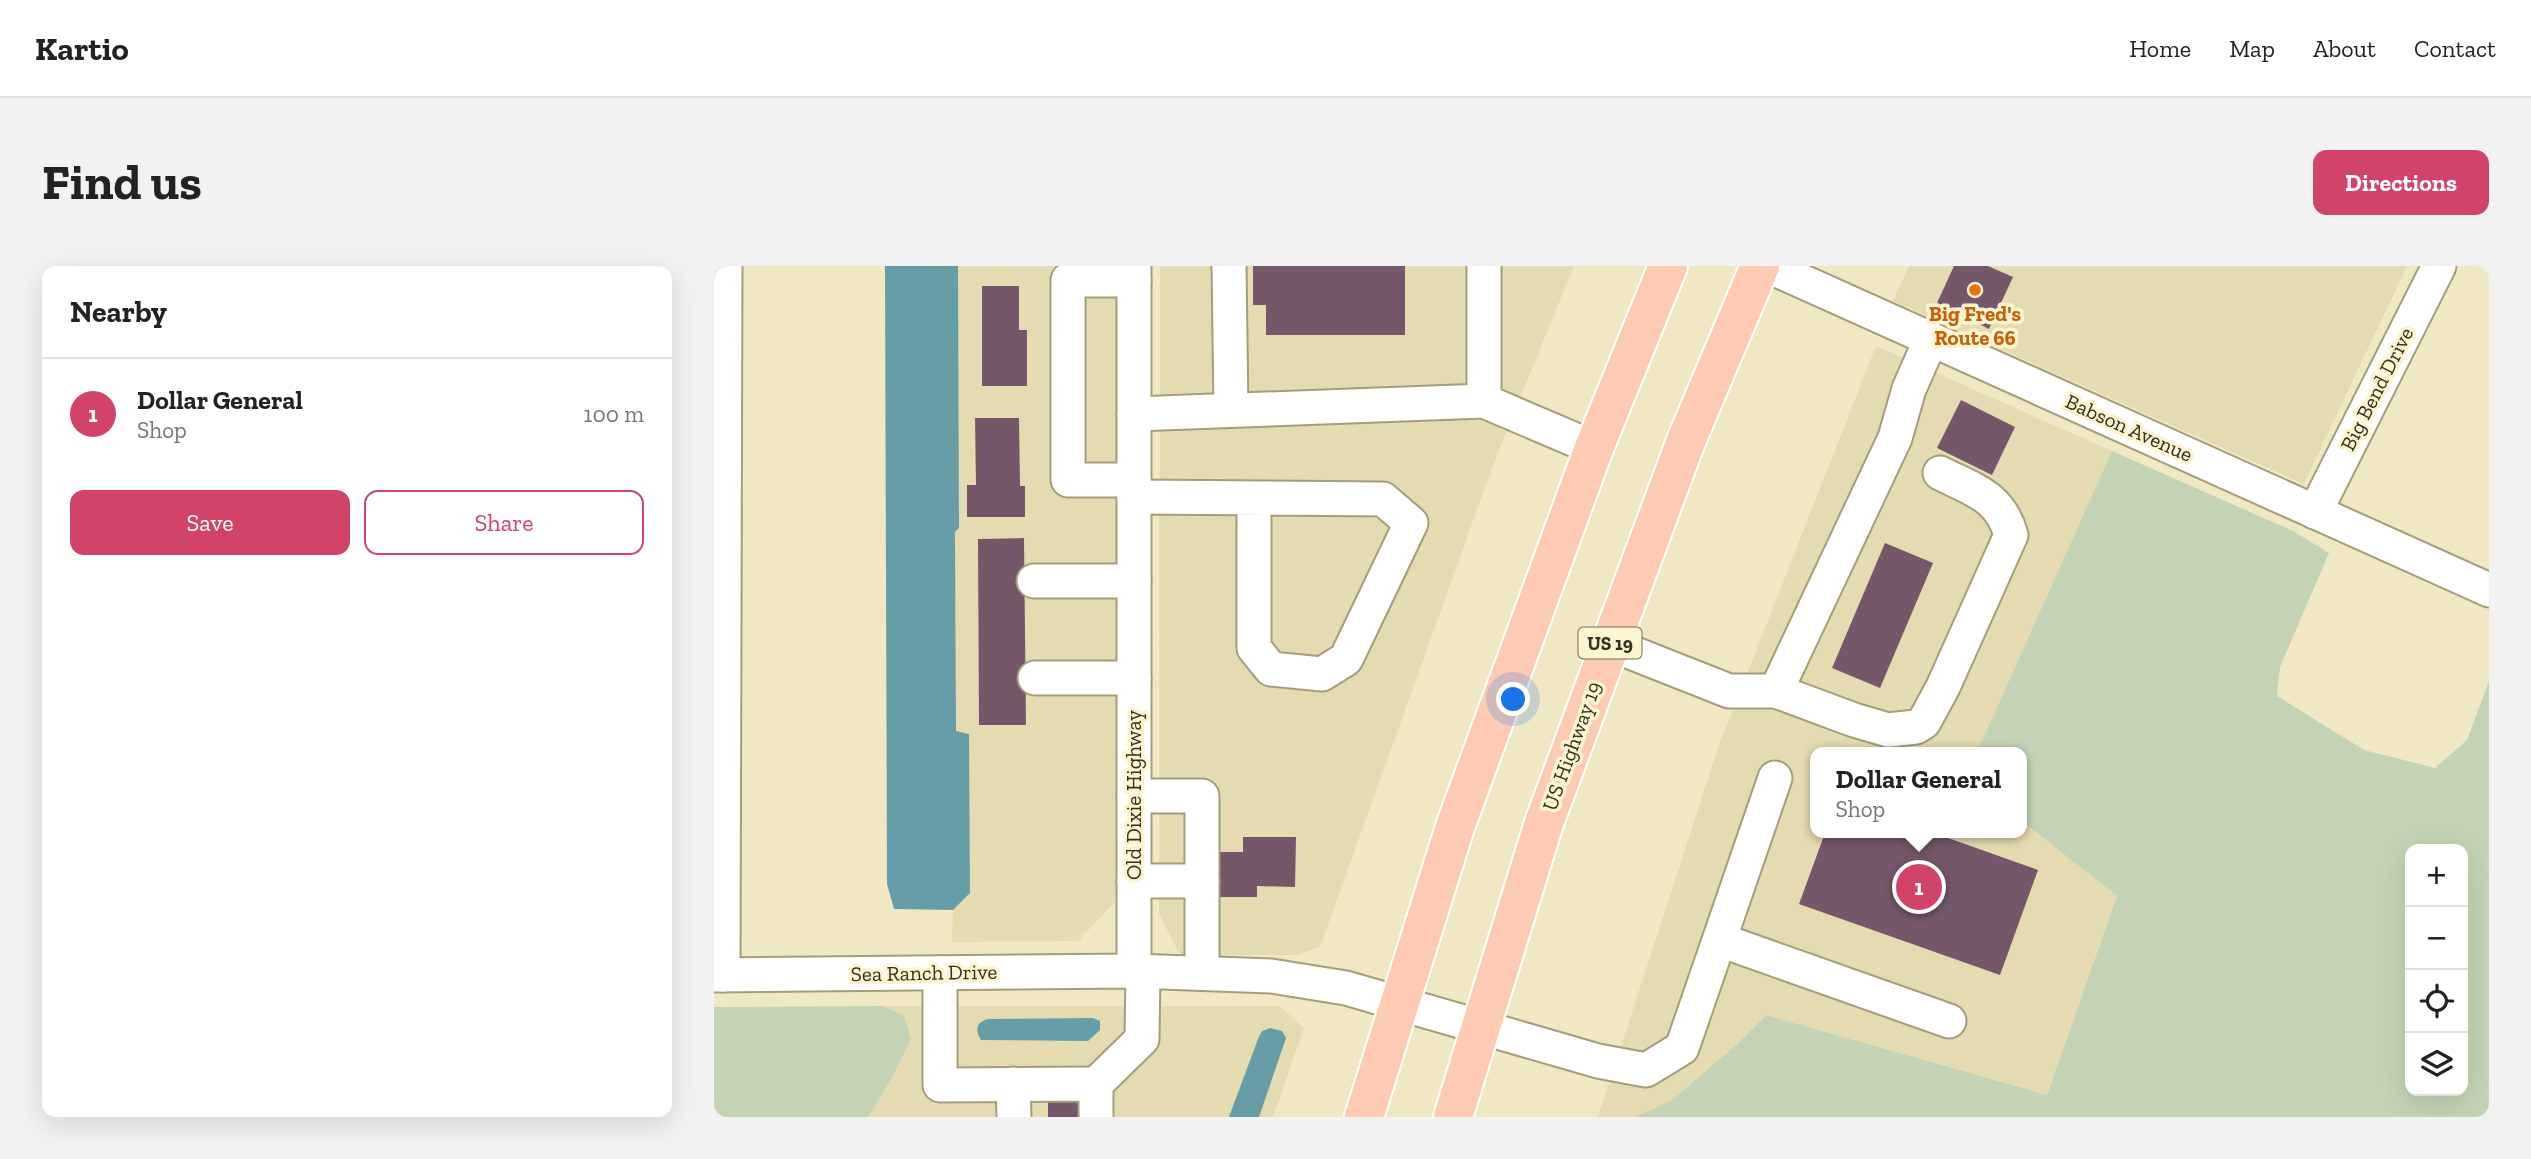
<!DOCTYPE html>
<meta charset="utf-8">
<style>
body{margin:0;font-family:"Zilla Slab",serif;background:#f2f2f2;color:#222}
.controls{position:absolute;right:21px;bottom:21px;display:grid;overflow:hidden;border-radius:14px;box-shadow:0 7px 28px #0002}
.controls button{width:63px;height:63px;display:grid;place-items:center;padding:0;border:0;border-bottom:2px solid #e0e0e0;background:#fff;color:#222;font:35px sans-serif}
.you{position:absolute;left:800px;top:434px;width:24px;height:24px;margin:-18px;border:5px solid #fff;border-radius:50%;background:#1a73e8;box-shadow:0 0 0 10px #1a73e833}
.badge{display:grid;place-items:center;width:46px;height:46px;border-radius:50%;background:#d24369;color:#fff;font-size:23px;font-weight:700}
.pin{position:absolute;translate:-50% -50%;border:4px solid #fff;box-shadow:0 2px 7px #0006}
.popup{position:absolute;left:1096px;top:481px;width:217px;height:91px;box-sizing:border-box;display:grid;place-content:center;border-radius:14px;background:#fff;filter:drop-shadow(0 2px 5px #0005);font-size:23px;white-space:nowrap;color:#767676}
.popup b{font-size:26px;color:#222}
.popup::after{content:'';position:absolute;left:50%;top:100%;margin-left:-14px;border:14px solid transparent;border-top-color:#fff}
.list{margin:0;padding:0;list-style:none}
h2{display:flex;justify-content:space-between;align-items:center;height:91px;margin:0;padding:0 28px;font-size:30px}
h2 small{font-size:23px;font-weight:400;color:#767676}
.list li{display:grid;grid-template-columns:46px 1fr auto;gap:21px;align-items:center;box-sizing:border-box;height:112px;padding:0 28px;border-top:2px solid #e0e0e0}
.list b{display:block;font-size:26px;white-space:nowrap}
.list p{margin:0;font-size:23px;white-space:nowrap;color:#767676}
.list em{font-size:23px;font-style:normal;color:#767676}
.actions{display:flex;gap:14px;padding:21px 28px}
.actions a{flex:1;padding:16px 0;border:2px solid #d24369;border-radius:14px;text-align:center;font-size:24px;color:#d24369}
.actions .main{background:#d24369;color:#fff}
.icon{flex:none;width:38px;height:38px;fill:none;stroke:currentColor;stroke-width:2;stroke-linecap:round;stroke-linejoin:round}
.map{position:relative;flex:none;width:1775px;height:851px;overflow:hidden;border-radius:14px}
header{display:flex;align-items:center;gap:42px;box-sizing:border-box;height:98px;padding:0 35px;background:#fff;border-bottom:2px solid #e0e0e0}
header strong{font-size:33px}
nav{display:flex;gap:38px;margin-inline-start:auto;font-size:24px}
.intro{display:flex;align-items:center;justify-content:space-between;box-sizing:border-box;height:168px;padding:0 42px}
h1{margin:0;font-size:49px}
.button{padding:18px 32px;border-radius:14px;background:#d24369;color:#fff;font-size:24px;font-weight:700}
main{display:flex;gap:42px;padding:0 42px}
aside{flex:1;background:#fff;border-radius:14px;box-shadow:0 7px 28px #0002}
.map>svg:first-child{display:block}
.built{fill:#e5dbb0}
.green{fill:#c4d3b5;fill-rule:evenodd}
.water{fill:#679da6}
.building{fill:#75576a}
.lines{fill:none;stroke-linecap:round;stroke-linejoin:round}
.minor-casing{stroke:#a59d7a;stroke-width:37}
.highway-casing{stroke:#fff;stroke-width:42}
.minor{stroke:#fff;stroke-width:33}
.highway{stroke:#fdcbb4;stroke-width:38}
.food-dot{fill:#e8710a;stroke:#fdf5d0;stroke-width:2.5}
.labels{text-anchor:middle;stroke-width:7;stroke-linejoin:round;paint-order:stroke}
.shield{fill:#fdf5d0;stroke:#706a56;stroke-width:2}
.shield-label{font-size:19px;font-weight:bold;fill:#332f21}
.food-label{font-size:21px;font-weight:bold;fill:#c56008;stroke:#fdf5d0}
.street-label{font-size:21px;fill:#332f21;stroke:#fdf5d0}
</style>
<header>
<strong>Kartio</strong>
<nav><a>Home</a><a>Map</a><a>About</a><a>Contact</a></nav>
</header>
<div class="intro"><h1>Find us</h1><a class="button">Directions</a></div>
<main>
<aside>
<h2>Nearby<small></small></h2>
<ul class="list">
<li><span class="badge">1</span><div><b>Dollar General</b><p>Shop</p></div><em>100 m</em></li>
</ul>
<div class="actions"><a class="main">Save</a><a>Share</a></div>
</aside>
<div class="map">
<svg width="1775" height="851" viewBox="0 0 1775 851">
<rect width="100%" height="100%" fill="#f0e8c3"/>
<g class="built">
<path d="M244,0H403L401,636L364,675L238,676L239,644L256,627L254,468L242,466L241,265L245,262Z"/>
<path d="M446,0H860L782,191L606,681L583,689H466L445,648Z"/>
<path d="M1195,0H1693L1590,218L1179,35Z"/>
<path d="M1162,80L1398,185L1263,486H1102V567H1308V555L1403,630L1333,829L1052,749L1022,779L957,835L920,851H884L1005,479Z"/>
<path d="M170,740H566L590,762L559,851H154V848L179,810L190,750Z"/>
</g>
<g class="green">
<path d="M1398,185L1579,265L1615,287L1566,401L1563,430L1650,484L1721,502L1753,474L1775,415V851H920L957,835L1022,779L1052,749L1333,829L1403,630L1308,555V486H1263ZM1696,583H1749V825H1696Z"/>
<path d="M170,740L190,750L197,773L179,810L154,851H0V741Z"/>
</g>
<g class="water">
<path d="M171,0H244L245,262L241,266L242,465L255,468L256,627L239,644L180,643L173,618Z"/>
<path d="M379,752L386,755V764L374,775L267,774C261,764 262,756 274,753Z"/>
<path d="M556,762L568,765L572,772L545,851H515L544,773L548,765Z"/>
</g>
<g class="building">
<path d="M539,0H691V69H552V39H539Z"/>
<path d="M1240,0H1274L1299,11L1275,63L1223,37Z"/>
<path d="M268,20H305V64H313V120H268Z"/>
<path d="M1247,134L1301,161L1278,209L1223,182Z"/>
<path d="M261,152H305L306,220H311V251H253V219H262Z"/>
<path d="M310,272L312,459H265L264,273Z"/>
<path d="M1171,277L1219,297L1166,422L1118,402Z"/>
<path d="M1111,567H1220L1324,604L1286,709L1085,638Z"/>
<path d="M529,571H582L581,621L543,620V631H503V586H529Z"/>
<path d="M368,832V851H334V833Z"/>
</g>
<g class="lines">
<defs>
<g id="minor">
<path d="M420,0V705"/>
<path d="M515,0L517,144"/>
<path d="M1054,0L1775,324"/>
<path d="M420,14H354V214H420"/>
<path d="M770,135L880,182"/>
<path d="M420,148L770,135V0"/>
<path d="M420,231L669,233L697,257L632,393L608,408L557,403L540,382V233"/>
<path d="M1601,246L1725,0"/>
<path d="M320,315H420"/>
<path d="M896,378L1015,425H1062L1181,172L1195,123L1217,73"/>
<path d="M321,412H420"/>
<path d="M1062,425L1140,454L1174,464L1202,461L1210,456L1229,421L1297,269C1286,230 1260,224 1226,207"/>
<path d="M420,530H488V707"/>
<path d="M420,615H488"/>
<path d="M1006,674L1235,755"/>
<path d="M226,707V819L382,818V851"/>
<path d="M0,709L420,705L557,710L632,722L884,795L932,804L968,782L1061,512"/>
<path d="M9,709L11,0"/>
<path d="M299,818L300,851"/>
<path d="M382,818L428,773L429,705"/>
</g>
<g id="highway">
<path d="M650,851L741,561L880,182L954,0"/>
<path d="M739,851L830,557L972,175L1046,0"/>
</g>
</defs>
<use href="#minor" class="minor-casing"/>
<use href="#highway" class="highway-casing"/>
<use href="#minor" class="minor"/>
<use href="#highway" class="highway"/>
</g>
<circle class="food-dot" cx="1261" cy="24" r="7"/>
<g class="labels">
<rect class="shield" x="864.5" y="361.5" width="63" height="31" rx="5"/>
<g class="shield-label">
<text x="896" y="384">US 19</text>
</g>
<g class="food-label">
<text x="1261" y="55">Big Fred's<tspan x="1261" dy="24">Route 66</tspan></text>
</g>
<g class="street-label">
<text transform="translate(1663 123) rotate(-63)" y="7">Big Bend Drive</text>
<text transform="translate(1415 162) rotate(24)" y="7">Babson Avenue</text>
<text transform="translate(858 480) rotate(-70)" y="7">US Highway 19</text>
<text transform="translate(420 529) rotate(-90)" y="7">Old Dixie Highway</text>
<text transform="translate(210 707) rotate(-1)" y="7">Sea Ranch Drive</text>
</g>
</g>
</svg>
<div class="controls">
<button>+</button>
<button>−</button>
<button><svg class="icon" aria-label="locate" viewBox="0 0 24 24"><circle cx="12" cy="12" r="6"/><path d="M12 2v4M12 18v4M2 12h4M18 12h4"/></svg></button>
<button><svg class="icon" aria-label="layers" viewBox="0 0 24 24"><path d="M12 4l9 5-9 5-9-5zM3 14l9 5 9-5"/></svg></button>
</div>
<div class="you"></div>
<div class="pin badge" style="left:1205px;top:621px">1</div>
<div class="popup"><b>Dollar General</b>Shop</div>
</div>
</main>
